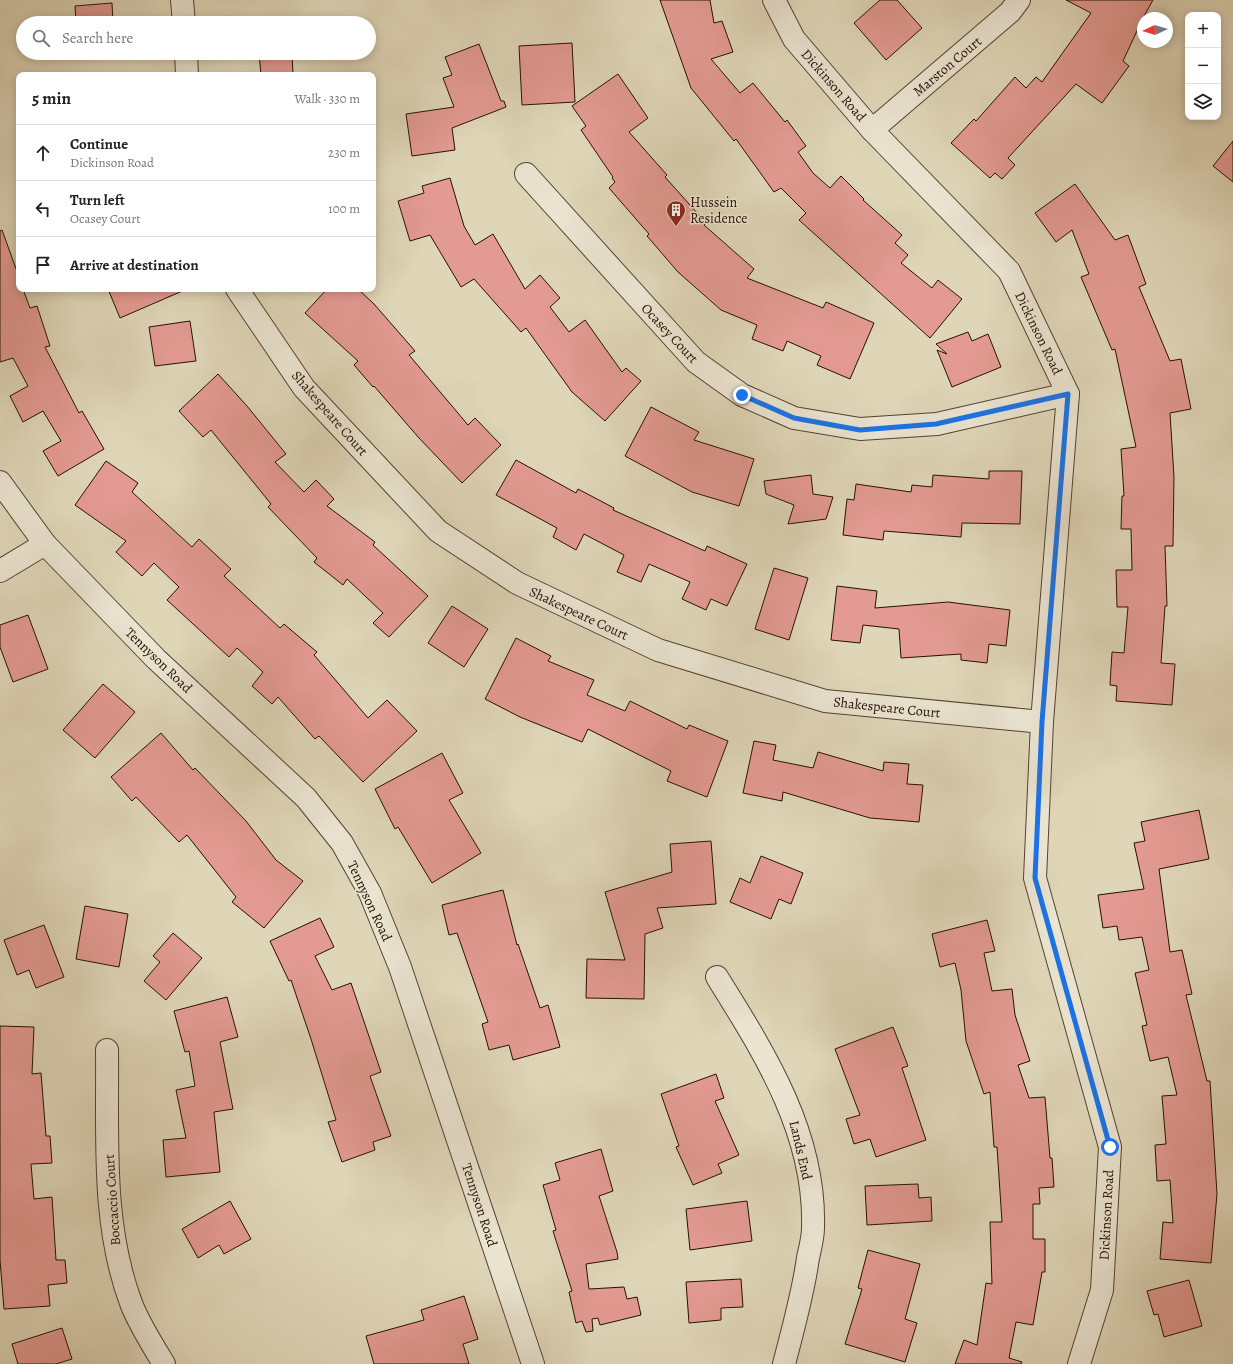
<!DOCTYPE html>
<meta charset="utf-8">
<style>
body{margin:0;font-family:Alegreya,serif;background:#f2f2f2;color:#222}
.controls{position:absolute;right:12px;top:12px;display:grid;overflow:hidden;border-radius:8px;box-shadow:0 2px 10px #0003}
.controls button{width:36px;height:36px;display:grid;place-items:center;padding:0;border:0;border-bottom:1px solid #e0e0e0;background:#fff;color:#222;font:20px sans-serif}
.compass{position:absolute;left:1137px;top:12px;width:36px;height:36px;border-radius:50%;background:#fff;box-shadow:0 2px 10px #0003;rotate:266deg}
.stop{position:absolute;width:12px;height:12px;margin:-9px;border:3px solid #1a73e8;border-radius:50%;background:#fff}
.stop.end{background:#1a73e8;border-color:#fff;box-shadow:0 1px 4px #0008}
.list{margin:0;padding:0;list-style:none}
h2{display:flex;justify-content:space-between;align-items:center;height:52px;margin:0;padding:0 16px;font-size:17px}
h2 small{font-size:13px;font-weight:400;color:#767676}
.list li{display:grid;grid-template-columns:26px 1fr auto;gap:12px;align-items:center;box-sizing:border-box;height:56px;padding:0 16px;border-top:1px solid #e0e0e0}
.list b{display:block;font-size:15px;white-space:nowrap}
.list p{margin:0;font-size:13px;white-space:nowrap;color:#767676}
.list em{font-size:13px;font-style:normal;color:#767676}
.icon{flex:none;width:22px;height:22px;fill:none;stroke:currentColor;stroke-width:2;stroke-linecap:round;stroke-linejoin:round}
.map{position:relative;flex:none;width:1233px;height:1364px;overflow:hidden}
.search{position:absolute;background:#fff;box-shadow:0 2px 10px #0003;left:16px;top:16px;width:360px;height:44px;display:flex;align-items:center;gap:10px;box-sizing:border-box;padding:0 14px;border-radius:22px;color:#767676;font-size:15px}
.panel{position:absolute;background:#fff;box-shadow:0 2px 10px #0003;left:16px;top:72px;width:360px;height:220px;border-radius:8px}
.map>svg:first-child{display:block}
.building{fill:#e39a92;stroke:#271001}
.lines{fill:none;stroke-linecap:round;stroke-linejoin:round}
.minor-casing{stroke:#55422f;stroke-width:24}
.tertiary-casing{stroke:#55422f;stroke-width:24}
.minor{stroke:#eae4d1;stroke-width:22}
.tertiary{stroke:#eae4d1;stroke-width:22}
.route{stroke:#1a73e8;stroke-width:5}
.labels{text-anchor:middle;stroke-width:3;stroke-linejoin:round;paint-order:stroke}
.street-label{font-size:14px;fill:#271001;stroke:#eae4d1}
.poi-label{font-size:14px;fill:#271001;stroke:#eae4d1;text-anchor:start}
</style>
<div class="map">
<svg width="1233" height="1364" viewBox="0 0 1233 1364">
<rect width="100%" height="100%" fill="#dfd6b8"/>
<filter id="stains"><feTurbulence type="fractalNoise" baseFrequency=".005" numOctaves="4"/><feColorMatrix values="0 0 0 0 .2 0 0 0 0 .09 0 0 0 0 .02 0 0 0 .5 -.17"/></filter>
<radialGradient id="worn" r=".72"><stop offset=".6" stop-color="#630" stop-opacity="0"/><stop offset="1" stop-color="#630" stop-opacity=".3"/></radialGradient>
<g class="building">
<path d="M660,0H710L714,23L722,21L733,52L711,59L740,93L753,83L785,122L787,120L806,146L798,152L813,173L830,188L841,176L864,199L863,200L902,235L895,243L908,255L901,263L932,288L938,280L962,299L930,338L799,220L806,213L781,188L774,192L736,139L734,141L691,88Z"/>
<path d="M880,0H897L922,28L886,60L854,23Z"/>
<path d="M1066,0H1153L1143,18L1123,61L1129,66L1102,103L1076,84L1008,158L1015,165L1002,179L995,173L990,178L951,143L974,119L976,121L1015,77L1026,88L1036,77L1042,82L1091,13Z"/>
<path d="M112,3L113,23H76L75,6Z"/>
<path d="M572,43L575,102L522,105L519,46Z"/>
<path d="M479,44L501,101H504L506,107L452,128L455,150L412,156L406,114L454,107L443,78L452,75L445,57Z"/>
<path d="M259,53H292L293,74L261,75Z"/>
<path d="M618,74L648,118L629,132L667,175L665,177L706,223L704,225L754,269L747,278L823,308L826,302L874,323L850,379L817,365L821,356L787,341L783,351L752,339L757,325L721,310L678,272L647,236L649,234L609,188L615,182L612,178L613,177L581,130L586,126L572,106Z"/>
<path d="M1233,141V182L1213,166Z"/>
<path d="M450,178L464,226L475,245L493,234L525,289L540,275L560,298L550,307L569,332L585,320L622,372L626,368L641,381L605,421L572,392L526,328L521,332L474,279L461,287L430,235L410,241L398,201L424,193L422,186Z"/>
<path d="M1075,184L1115,240L1128,235L1146,284L1139,287L1170,361L1181,359L1191,409L1170,413L1174,477L1173,546H1165L1167,606H1165L1161,663L1175,664L1172,705L1116,701L1117,686L1110,685L1112,652L1124,653L1128,607H1117L1116,570H1132L1131,529H1121L1122,496H1124L1121,449L1136,447L1115,349L1112,350L1081,277L1089,274L1072,230L1056,242L1035,213Z"/>
<path d="M2,230L19,277V289H23L30,308L37,306L50,346L45,347L79,413L82,411L104,449L58,476L43,451L61,441L43,411L23,422L10,396L28,386L13,358L0,362V231Z"/>
<path d="M108,289H187L120,318Z"/>
<path d="M327,289H358L374,304L415,351L409,355L468,425L475,418L501,445L462,483L419,438L374,386L373,387L354,365L358,361L305,313Z"/>
<path d="M190,321L196,361L155,366L149,327Z"/>
<path d="M968,332L972,341L988,334L1001,367L952,387L937,350L947,354L936,344Z"/>
<path d="M218,374L247,406L286,454L275,462L304,492L316,480L334,499L327,506L375,542L373,545L428,596L389,637L373,623L383,613L347,579L343,585L314,562L317,558L268,507L271,504L211,430L203,437L179,411Z"/>
<path d="M651,407L699,432L694,440L754,459L739,506L692,492L625,456Z"/>
<path d="M516,460L576,493L578,489L614,508L613,510L705,551L707,546L747,564L727,606L711,599L706,610L682,599L690,582L649,564L641,582L617,572L624,555L584,534L576,550L553,537L557,528L496,495Z"/>
<path d="M106,461L138,483L132,492L192,547L199,539L231,569L224,576L280,628L284,624L317,652L314,655L368,718L387,700L417,731L363,782L319,736L315,739L278,697L272,704L252,686L263,672L237,648L229,657L167,600L179,587L154,563L142,576L116,552L126,541L75,505Z"/>
<path d="M989,471H1022L1020,524L962,523L961,537L884,531L883,540L843,535L847,499L854,500L856,484L911,492L912,485L932,487L933,475L989,479Z"/>
<path d="M811,475L813,494L833,497L826,519L788,524L794,505L766,494L764,481Z"/>
<path d="M774,568L808,578L789,640L755,629Z"/>
<path d="M837,586L877,591L875,608L948,602L1010,610L1006,646L989,644L987,663L961,660V654L901,658L899,629L863,625L860,643L831,640Z"/>
<path d="M452,606L488,629L464,667L428,643Z"/>
<path d="M28,615L48,669L13,682L0,647V625Z"/>
<path d="M516,638L551,656L548,661L594,680L587,695L625,711L630,701L687,729L689,725L728,741L707,797L667,781L671,771L588,729L582,742L520,717L485,699Z"/>
<path d="M103,684L135,712L95,758L63,730Z"/>
<path d="M161,733L193,770L195,768L246,821L276,860L303,881L264,928L232,902L236,897L187,835L179,842L136,797L132,801L111,777Z"/>
<path d="M754,741L776,745L773,760L813,768L818,752L883,771L884,762L909,764L907,784L923,785L919,822L870,818L783,792L782,801L743,793Z"/>
<path d="M442,753L463,793L449,800L481,853L432,883L398,827L395,829L375,789Z"/>
<path d="M1199,810L1209,859L1159,869L1170,952L1182,950L1192,994L1186,995L1207,1081H1210L1217,1194L1211,1263L1160,1259L1163,1222L1173,1223L1170,1180L1157,1181L1155,1145L1166,1144L1162,1096L1177,1095L1168,1057L1150,1061L1142,1026L1147,1025L1135,973L1149,970L1142,937L1119,940L1117,926L1103,928L1098,895L1144,889L1134,843L1145,841L1141,822Z"/>
<path d="M711,841L716,904L657,908L663,928L645,934L644,999L586,998L587,959L625,960L605,892L672,872L670,844Z"/>
<path d="M761,856L803,873L791,904L779,899L771,919L730,902L740,878L750,883Z"/>
<path d="M503,890L517,945L518,944L540,1008L548,1005L560,1047L513,1060L509,1045L489,1050L482,1024L488,1022L457,933L449,935L442,905Z"/>
<path d="M85,906L128,914L119,967L76,959Z"/>
<path d="M320,918L334,947L315,956L332,990L351,983L381,1072L370,1076L391,1136L373,1142L375,1150L342,1162L328,1122L336,1120L311,1039L291,980L289,981L270,941Z"/>
<path d="M987,920L995,951L984,953L992,991L1012,989L1015,1015L1030,1061L1018,1065L1029,1098L1045,1097L1050,1158H1052L1054,1187L1039,1188L1040,1204H1033V1239H1045V1272H1042L1033,1325L1016,1322L1009,1358L1022,1362L1021,1364H955L964,1340L977,1345L986,1283L992,1284L990,1222H1002L997,1147H994L990,1092L984,1094L966,1041L961,990L955,963L940,967L932,934Z"/>
<path d="M44,925L64,977L36,988L29,970L17,975L4,940Z"/>
<path d="M173,933L202,958L166,1000L144,981L160,962L153,956Z"/>
<path d="M227,997L238,1037L220,1042L233,1109L214,1112L220,1172L166,1177L163,1140L186,1138L176,1090L195,1086L189,1051L185,1052L174,1011Z"/>
<path d="M0,1026L34,1027L32,1074L41,1073L46,1136H50L52,1163L31,1164L34,1199L52,1197L56,1260H65L67,1283L48,1285L50,1306L4,1309L0,1260Z"/>
<path d="M893,1027L908,1066L902,1068L926,1140L876,1157L870,1139L854,1144L846,1119L860,1115L835,1049Z"/>
<path d="M716,1074L724,1098L715,1101L739,1155L718,1164L722,1173L693,1185L676,1147L679,1146L661,1094Z"/>
<path d="M601,1149L613,1191L599,1196L617,1252L618,1259L586,1264L589,1289L624,1287L627,1299L637,1297L641,1315L600,1325L598,1318L592,1319L593,1331L586,1332L582,1321L576,1323L569,1292L572,1291L553,1231L556,1230L543,1185L560,1180L555,1163Z"/>
<path d="M918,1184L919,1198L931,1197L932,1221L867,1225L865,1186Z"/>
<path d="M230,1201L251,1239L224,1254L219,1245L198,1258L182,1229Z"/>
<path d="M747,1201L752,1241L690,1250L686,1209Z"/>
<path d="M868,1250L920,1264L905,1319L917,1323L905,1362L845,1344L862,1289L858,1288Z"/>
<path d="M741,1279L743,1307L721,1308V1320L689,1323L686,1282Z"/>
<path d="M1189,1280L1202,1326L1164,1337L1158,1314L1154,1315L1147,1291Z"/>
<path d="M464,1296L478,1339L463,1344L469,1364H374L366,1336L424,1320L421,1310Z"/>
<path d="M62,1328L72,1359L56,1364H18L12,1344Z"/>
</g>
<g class="lines">
<defs>
<g id="minor">
<path d="M182,0L184,23"/>
<path d="M774,0L794,39L872,130L1009,271L1068,394L1042,722L1035,878L1110,1147L1102,1290L1079,1364"/>
<path d="M186,53L187,75"/>
<path d="M872,130L1010,12L1019,0"/>
<path d="M526,174L696,362L742,395L794,418L860,429L937,424L1068,394"/>
<path d="M237,289L304,388L438,531L517,583L658,650L825,701L1042,722"/>
<path d="M0,571L45,544"/>
<path d="M717,977C765,1054 816,1134 813,1228C813,1238 810,1248 808,1258C803,1294 793,1329 784,1364"/>
<path d="M107,1050C108,1134 101,1223 131,1303C138,1322 153,1346 164,1364"/>
</g>
<path id="tertiary" d="M0,482L45,544L156,659L306,798L342,843L370,893L400,967L533,1364"/>
</defs>
<use href="#minor" class="minor-casing"/>
<use href="#tertiary" class="tertiary-casing"/>
<use href="#minor" class="minor"/>
<use href="#tertiary" class="tertiary"/>
</g>
<g class="lines">
<path class="route" d="M742,395L794,418L860,430L936,424L1068,394L1042,722L1035,878L1110,1147"/>
</g>
<defs>
<symbol id="building-pin" viewBox="-11 -11 22 30"><path d="M0 17L-7.5 6A9.5 9.5 0 1 1 7.5 6Z" fill="#8f2418" stroke="#eae4d1"/><path d="M-4-6H4V6H1V3H-1V6H-4ZM-2.5-4.3h1.7v1.8h-1.7ZM.8-4.3h1.7v1.8H.8ZM-2.5-1h1.7V.8h-1.7ZM.8-1h1.7V.8H.8Z" fill="#fff"/></symbol>
</defs>
<g fill-rule="evenodd">
<use href="#building-pin" x="665" y="199" width="22" height="30"/>
</g>
<g class="labels">
<g class="street-label">
<text transform="translate(947 66) rotate(-40)" y="5">Marston Court</text>
<text transform="translate(834 85) rotate(49)" y="5">Dickinson Road</text>
<text transform="translate(670 333) rotate(47)" y="5">Ocasey Court</text>
<text transform="translate(1039 333) rotate(64)" y="5">Dickinson Road</text>
<text transform="translate(330 413) rotate(49)" y="5">Shakespeare Court</text>
<text transform="translate(579 613) rotate(25)" y="5">Shakespeare Court</text>
<text transform="translate(159 660) rotate(44)" y="5">Tennyson Road</text>
<text transform="translate(887 707) rotate(6)" y="5">Shakespeare Court</text>
<text transform="translate(370 901) rotate(65)" y="5">Tennyson Road</text>
<text transform="translate(801 1150) rotate(77)" y="5">Lands End</text>
<text transform="translate(112 1200) rotate(-94)" y="5">Boccaccio Court</text>
<text transform="translate(480 1205) rotate(72)" y="5">Tennyson Road</text>
<text transform="translate(1106 1215) rotate(-87)" y="5">Dickinson Road</text>
</g>
<g class="poi-label">
<text x="690" y="207">Hussein<tspan x="690" dy="16">Residence</tspan></text>
</g>
</g>
<rect width="100%" height="100%" filter="url(#stains)"/>
<rect width="100%" height="100%" fill="url(#worn)"/>
</svg>
<div class="controls">
<button>+</button>
<button>−</button>
<button><svg class="icon" aria-label="layers" viewBox="0 0 24 24"><path d="M12 4l9 5-9 5-9-5zM3 14l9 5 9-5"/></svg></button>
</div>
<svg class="compass" viewBox="-18 -18 36 36"><path d="M0-13l5 13h-10z" fill="#e53935"/><path d="M0 13l5-13h-10z" fill="#767676"/></svg>
<div class="stop" style="left:1110px;top:1147px"></div>
<div class="stop end" style="left:742px;top:395px"></div>
<div class="search"><svg class="icon" aria-label="search" viewBox="0 0 24 24"><circle cx="10" cy="10" r="6"/><path d="M15 15l6 6"/></svg>Search here</div>
<section class="panel">
<h2>5 min<small>Walk · 330 m</small></h2>
<ul class="list">
<li><svg class="icon" aria-label="ahead" viewBox="0 0 24 24"><path d="M12 20V5M6 11l6-6 6 6"/></svg><div><b>Continue</b><p>Dickinson Road</p></div><em>230 m</em></li>
<li><svg class="icon" aria-label="left" viewBox="0 0 24 24"><path d="M17 20v-9H6M10 6l-5 5 5 5"/></svg><div><b>Turn left</b><p>Ocasey Court</p></div><em>100 m</em></li>
<li><svg class="icon" aria-label="arrive" viewBox="0 0 24 24"><path d="M6 21V4h12l-3 4 3 4H6"/></svg><div><b>Arrive at destination</b></div></li>
</ul>
</section>
</div>
